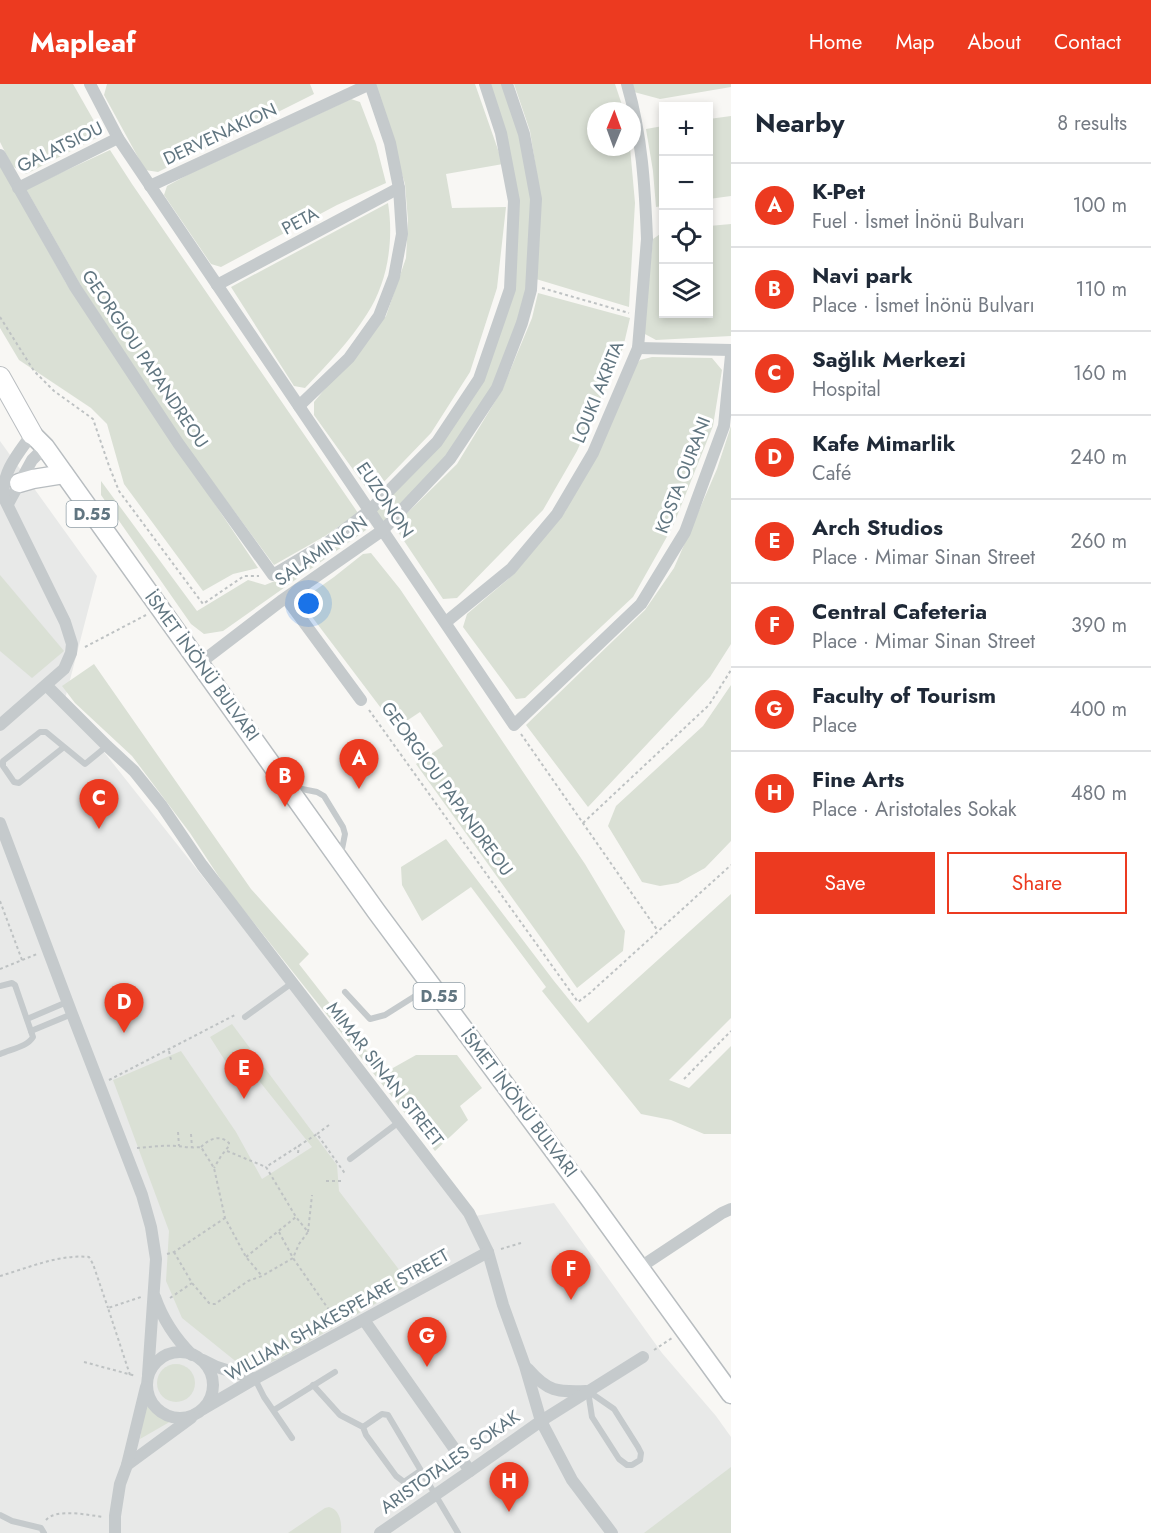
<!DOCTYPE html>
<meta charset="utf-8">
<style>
body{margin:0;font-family:Jost,sans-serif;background:#f2f2f3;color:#1f2937}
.controls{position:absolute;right:18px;top:18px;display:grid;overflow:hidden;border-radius:0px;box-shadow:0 3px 9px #0003}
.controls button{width:54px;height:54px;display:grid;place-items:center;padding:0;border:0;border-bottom:2px solid #e0e1e3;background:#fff;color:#1f2937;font:30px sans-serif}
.compass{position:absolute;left:587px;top:18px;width:54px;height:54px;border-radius:50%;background:#fff;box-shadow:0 3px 9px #0003;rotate:1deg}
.you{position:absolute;left:309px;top:520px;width:21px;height:21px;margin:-15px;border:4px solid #fff;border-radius:50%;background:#1a73e8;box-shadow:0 0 0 9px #1a73e833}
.badge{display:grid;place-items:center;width:39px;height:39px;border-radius:50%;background:#ec3a20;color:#fff;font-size:20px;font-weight:700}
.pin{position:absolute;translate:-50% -50px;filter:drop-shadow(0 2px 3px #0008)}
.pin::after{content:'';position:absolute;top:32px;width:21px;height:18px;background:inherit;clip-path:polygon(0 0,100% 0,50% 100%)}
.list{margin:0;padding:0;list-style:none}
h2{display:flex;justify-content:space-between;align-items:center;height:78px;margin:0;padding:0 24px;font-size:26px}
h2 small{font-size:20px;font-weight:400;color:#747a83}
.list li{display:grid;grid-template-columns:39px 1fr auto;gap:18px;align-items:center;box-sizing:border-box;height:84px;padding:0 24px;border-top:2px solid #e0e1e3}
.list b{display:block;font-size:22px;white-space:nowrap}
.list p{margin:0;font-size:20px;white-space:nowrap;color:#747a83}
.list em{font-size:20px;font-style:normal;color:#747a83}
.actions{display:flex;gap:12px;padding:18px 24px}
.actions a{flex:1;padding:14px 0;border:2px solid #ec3a20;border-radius:0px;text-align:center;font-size:21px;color:#ec3a20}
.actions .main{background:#ec3a20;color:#fff}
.icon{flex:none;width:33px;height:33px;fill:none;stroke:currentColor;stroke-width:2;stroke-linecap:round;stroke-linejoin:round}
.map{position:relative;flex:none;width:731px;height:1449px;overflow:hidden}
header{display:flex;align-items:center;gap:36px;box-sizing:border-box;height:84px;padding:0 30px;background:#ec3a20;color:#fff}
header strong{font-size:28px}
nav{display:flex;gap:33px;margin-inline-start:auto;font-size:21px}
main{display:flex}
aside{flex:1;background:#fff}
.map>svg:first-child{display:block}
.built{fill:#e8e9e8}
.green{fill:#dae0d5}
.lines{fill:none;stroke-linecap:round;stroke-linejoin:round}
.primary-casing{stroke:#b8bdc0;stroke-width:21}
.trunk-casing{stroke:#b9bdc0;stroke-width:22}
.path{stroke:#bec2c3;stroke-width:2;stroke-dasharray:3 3;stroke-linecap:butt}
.service{stroke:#c5cacc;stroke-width:6}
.minor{stroke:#c5cacc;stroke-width:12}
.primary{stroke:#fff;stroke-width:18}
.trunk{stroke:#fff;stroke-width:20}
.labels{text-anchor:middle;stroke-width:6;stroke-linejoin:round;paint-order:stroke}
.shield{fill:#fff;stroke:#909fa7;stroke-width:1.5}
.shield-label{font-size:16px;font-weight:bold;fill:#617681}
.street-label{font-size:18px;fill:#617681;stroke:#fff}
</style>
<header>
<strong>Mapleaf</strong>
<nav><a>Home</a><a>Map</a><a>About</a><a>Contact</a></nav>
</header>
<main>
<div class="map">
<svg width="731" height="1449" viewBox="0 0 731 1449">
<rect width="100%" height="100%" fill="#f8f7f4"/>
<path class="built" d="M0,357L97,492L65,615L66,620L404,1047L469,1133L554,1119L662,1269L716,1332L731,1353V1449H0Z"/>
<g class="green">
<path d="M0,0H73L102,51L26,90L12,82L0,58Z"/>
<path d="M107,0H310L314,10L158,88L145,86L104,11Z"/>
<path d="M375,0H475L503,80L446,90L452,124L506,123L497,204L470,288L431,349L377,405H367L314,331V318L386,232L406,174L408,137L405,100Z"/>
<path d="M485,0H507L536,115L531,206L497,304L450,375L383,446L370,426L437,358L479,295L510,205L514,117Z"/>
<path d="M514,0H615L624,27H596V63H630L635,119L629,223L536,195L541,117L530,47Z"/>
<path d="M632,0H731V3L660,15L634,8Z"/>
<path d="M351,15L360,18L376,60L386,99L337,121L221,183L211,180L164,111L167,102L189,90Z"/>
<path d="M731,32V112L709,115V35Z"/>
<path d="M663,42V122L656,123L653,87L646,45Z"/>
<path d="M110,66L132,100L358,429L325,452L274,481L186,362L81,202L26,105Z"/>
<path d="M0,80L66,199L258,484L233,490L203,507L124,400L107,340L91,324L19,276L0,244Z"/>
<path d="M388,119C394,156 388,198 367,230C350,257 327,281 305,304L294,302L231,203Z"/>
<path d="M731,140V252L656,256L643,249L653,155L663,148L664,230H708L709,142Z"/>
<path d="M538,209L630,234L623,264L577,367L543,426L457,514L443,515L394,442L457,380L502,306L532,234Z"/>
<path d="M652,273L712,274L722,286L713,342L673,442L633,513L525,614L516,615L463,543L467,530L514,490L565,428L636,280L640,276Z"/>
<path d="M731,342V560L710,593L588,723L526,641L645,526L674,484L717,385Z"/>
<path d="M101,397L197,527L248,496L265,501L290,491L363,441L366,446L223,547L204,550L191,540L101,411Z"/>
<path d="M371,469L400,505L585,780L625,847L623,867L577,904L416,680L443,662L420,628L396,644L300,517L334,493L363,470Z"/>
<path d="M0,491L64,567L32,594L0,567Z"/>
<path d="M94,580L251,805L309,870L299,880L384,989L416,971H457L482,1004L460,1022L468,1036L435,1067L227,805L190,749L132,672L75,619L62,602Z"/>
<path d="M731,601V757L705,784L678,799L660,802L642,798L608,742L616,722L703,642Z"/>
<path d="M446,755L554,897L588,939L731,810V934L669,996L689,1004L731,962V1050H704L671,1036L641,1030L542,907L546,903L471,803L422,837L402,801L401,783Z"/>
<path d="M232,940L337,1081L339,1107L410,1200L280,1274L249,1288L182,1234L166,1197L169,1147L113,996L181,967L236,1048L262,1095L312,1063L244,978L231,986L210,953Z"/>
<circle cx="176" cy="1299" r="19"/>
<path d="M146,1318L156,1331L173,1336L140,1355Z"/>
<path d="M731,1383V1449H644Z"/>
<path d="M329,1423C340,1425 342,1440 341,1449H288L325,1424Z"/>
</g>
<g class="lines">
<defs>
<g id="primary">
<path d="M32,350L45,363L376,827L589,1114L731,1310"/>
<path d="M19,399L33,395L64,390"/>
</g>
<path id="trunk" d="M0,293L32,350"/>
</defs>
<use href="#primary" class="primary-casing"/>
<use href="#trunk" class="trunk-casing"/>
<g class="path">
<path d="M542,204L629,229"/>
<path d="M0,233L34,287L54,307L93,335L109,382L119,407L203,520L244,492H259"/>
<path d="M85,563L146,531"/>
<path d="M369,626L578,918L590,909L731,781"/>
<path d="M521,650L658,847"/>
<path d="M583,739L709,621L731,586"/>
<path d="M0,817L22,876"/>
<path d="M0,885L37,870"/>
<path d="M169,967L171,976"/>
<path d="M684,995L731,947"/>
<path d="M109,996L235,931"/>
<path d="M178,1048L179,1062"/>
<path d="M191,1050L192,1064"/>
<path d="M317,1050L329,1041"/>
<path d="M201,1063C209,1055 220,1050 229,1059V1062L221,1072L214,1084"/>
<path d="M137,1064C150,1063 164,1061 177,1062C185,1063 193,1064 201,1063L214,1084L225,1134L246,1173L262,1192"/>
<path d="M227,1067L266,1083"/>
<path d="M298,1069L299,1061"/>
<path d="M326,1097H342"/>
<path d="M279,1148L293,1174L336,1236"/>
<path d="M308,1148L312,1111"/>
<path d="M501,1165L521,1159"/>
<path d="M174,1168L192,1199L209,1219L212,1220H215L248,1197L262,1192L293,1174L299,1160L308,1148L296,1133L266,1083L317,1050L346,1091"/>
<path d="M167,1170L174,1168L225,1134"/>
<path d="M246,1173L296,1133"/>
<path d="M0,1192C28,1184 59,1170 89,1173L93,1180L108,1224"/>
<path d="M170,1214L192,1199"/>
<path d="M654,1266L672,1254"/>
<path d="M84,1278L136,1292"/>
<path d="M130,1291L108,1224L141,1213"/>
<path d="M46,1436C56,1424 88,1431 103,1433"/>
</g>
<g class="service">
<path d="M64,663L19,699L14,698L3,682V677L40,648H46L85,680L107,662"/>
<path d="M292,703L317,708L324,712L343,743L345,750L341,770"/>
<path d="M0,902L12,899L15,901L33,953C27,963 11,965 0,970"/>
<path d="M345,908L370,935L385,931L431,902"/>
<path d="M245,933L292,899"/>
<path d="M27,935L67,918"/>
<path d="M31,947L72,930"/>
<path d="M350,1075L399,1038"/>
<path d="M255,1295L264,1313L292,1354"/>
<path d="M313,1301L340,1331L363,1343L366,1351L396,1392L404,1398L420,1387"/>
<path d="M588,1307L614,1325L638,1363L641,1369L640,1376L632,1381H627L619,1375L592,1333Z"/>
<path d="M274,1326L335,1288"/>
<path d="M363,1343L382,1330L388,1331L458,1449"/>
<path d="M0,1431L12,1437L41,1444L44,1449"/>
</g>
<g class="minor">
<path d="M90,0L118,54L514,641L641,520L685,448L724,342L731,271"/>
<path d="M0,71L75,203L178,359L273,491L327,459L370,426L437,358L479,295L510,205L514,117L501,49L485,0"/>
<path d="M150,102L370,0"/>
<path d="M18,104L118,54"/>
<path d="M217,201L399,104"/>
<path d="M638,264L731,266"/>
<path d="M299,322L349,274L379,232L394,193L402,150L399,104L390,59L370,0"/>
<path d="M8,420L32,376L45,363"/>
<path d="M286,514L361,616"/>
<path d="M446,538L511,485L557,430L593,369L638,264L647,155C645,103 642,51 627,0"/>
<path d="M200,579L281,517L383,446L450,375L497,304L522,239L531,206L536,115L524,50L507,0"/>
<path d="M47,602L107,662L134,687L162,722L202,781L469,1129L488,1168L503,1221L525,1282L541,1337L572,1396L612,1449"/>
<path d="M0,641L64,585L71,569L72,560L65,538L3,412C3,386 18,370 32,350"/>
<path d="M0,739L72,930L142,1111L151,1143L156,1175L148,1291"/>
<path d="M639,1184L722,1129L731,1125"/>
<path d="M155,1213C163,1236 175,1254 192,1271"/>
<path d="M364,1236L470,1387"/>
<circle cx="180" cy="1301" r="33"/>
<path d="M203,1276L217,1283L255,1295"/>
<path d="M528,1285C548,1308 557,1308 586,1307"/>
<path d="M203,1325L258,1293L488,1168"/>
<path d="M127,1381L191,1334"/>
<path d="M115,1449V1432L120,1400L127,1381L146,1303"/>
<path d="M380,1449L470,1387L541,1337L643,1273"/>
</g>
<use href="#primary" class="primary"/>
<use href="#trunk" class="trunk"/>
</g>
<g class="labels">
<g class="shield">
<rect x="66.5" y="417" width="51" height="26" rx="4.5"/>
<rect x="413.5" y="899" width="51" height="26" rx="4.5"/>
</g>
<g class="shield-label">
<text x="92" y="436">D.55</text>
<text x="439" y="918">D.55</text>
</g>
<g class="street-label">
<text transform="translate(220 50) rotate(-25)" y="6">DERVENAKION</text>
<text transform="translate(60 63) rotate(-26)" y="6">GALATSIOU</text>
<text transform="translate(300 137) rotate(-28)" y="6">PETA</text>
<text transform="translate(145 275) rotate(56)" y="6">GEORGIOU PAPANDREOU</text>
<text transform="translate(598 308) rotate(-68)" y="6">LOUKI AKRITA</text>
<text transform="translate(683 391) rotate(-69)" y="6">KOSTA OURANI</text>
<text transform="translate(385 416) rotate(56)" y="6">EUZONON</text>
<text transform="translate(321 467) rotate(-35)" y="6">SALAMINION</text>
<text transform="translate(202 582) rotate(54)" y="6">İSMET İNÖNÜ BULVARI</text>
<text transform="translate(447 705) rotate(54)" y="6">GEORGIOU PAPANDREOU</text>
<text transform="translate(385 990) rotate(52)" y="6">MIMAR SINAN STREET</text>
<text transform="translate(519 1019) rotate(53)" y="6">İSMET İNÖNÜ BULVARI</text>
<text transform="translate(337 1231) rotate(-29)" y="6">WILLIAM SHAKESPEARE STREET</text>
<text transform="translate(450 1378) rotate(-35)" y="6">ARISTOTALES SOKAK</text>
</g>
</g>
</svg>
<div class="controls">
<button>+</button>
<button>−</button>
<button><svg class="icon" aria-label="locate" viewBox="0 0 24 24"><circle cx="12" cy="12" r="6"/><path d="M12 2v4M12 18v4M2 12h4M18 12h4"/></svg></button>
<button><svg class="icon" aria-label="layers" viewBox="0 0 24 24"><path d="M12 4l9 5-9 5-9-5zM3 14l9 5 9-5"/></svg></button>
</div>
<svg class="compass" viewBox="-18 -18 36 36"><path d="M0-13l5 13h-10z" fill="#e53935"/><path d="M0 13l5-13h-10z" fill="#747a83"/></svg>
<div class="you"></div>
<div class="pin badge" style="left:359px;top:705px">A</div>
<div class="pin badge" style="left:285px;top:723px">B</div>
<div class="pin badge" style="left:99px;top:745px">C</div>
<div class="pin badge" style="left:124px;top:949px">D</div>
<div class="pin badge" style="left:244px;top:1015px">E</div>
<div class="pin badge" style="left:571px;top:1216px">F</div>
<div class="pin badge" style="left:427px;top:1283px">G</div>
<div class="pin badge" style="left:509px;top:1428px">H</div>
</div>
<aside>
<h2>Nearby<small>8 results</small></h2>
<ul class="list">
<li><span class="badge">A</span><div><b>K-Pet</b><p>Fuel · İsmet İnönü Bulvarı</p></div><em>100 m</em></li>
<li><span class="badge">B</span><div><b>Navi park</b><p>Place · İsmet İnönü Bulvarı</p></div><em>110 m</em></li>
<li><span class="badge">C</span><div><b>Sağlık Merkezi</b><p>Hospital</p></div><em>160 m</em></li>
<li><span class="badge">D</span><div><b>Kafe Mimarlik</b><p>Café</p></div><em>240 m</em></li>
<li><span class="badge">E</span><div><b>Arch Studios</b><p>Place · Mimar Sinan Street</p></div><em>260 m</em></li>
<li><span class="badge">F</span><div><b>Central Cafeteria</b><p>Place · Mimar Sinan Street</p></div><em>390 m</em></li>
<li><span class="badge">G</span><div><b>Faculty of Tourism</b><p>Place</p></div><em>400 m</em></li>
<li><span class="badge">H</span><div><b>Fine Arts</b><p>Place · Aristotales Sokak</p></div><em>480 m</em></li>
</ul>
<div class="actions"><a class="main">Save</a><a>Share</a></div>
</aside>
</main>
